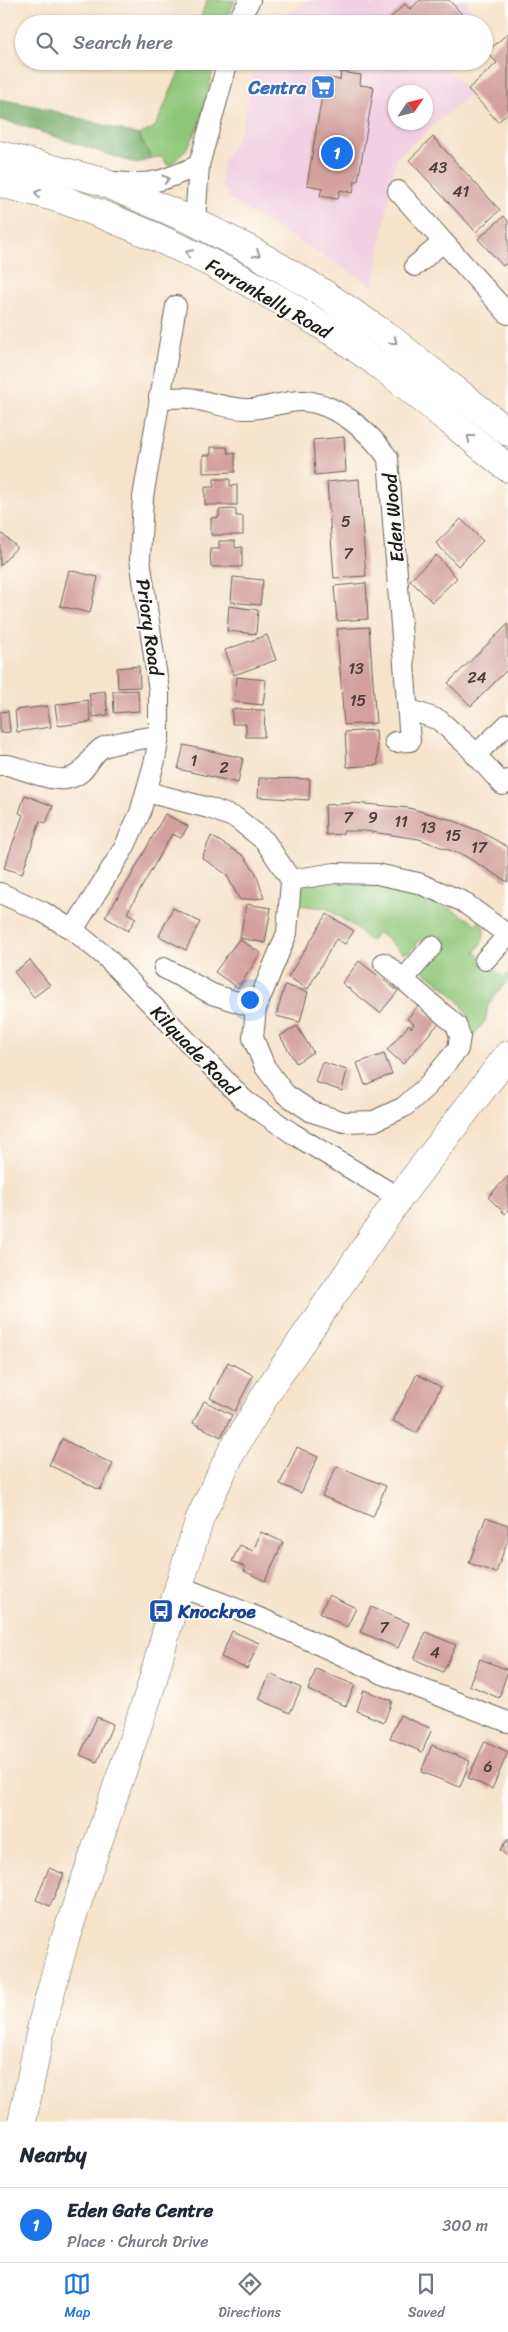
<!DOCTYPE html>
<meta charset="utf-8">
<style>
body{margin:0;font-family:Sriracha,sans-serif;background:#f2f2f3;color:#1f2937}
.compass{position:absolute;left:388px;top:85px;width:45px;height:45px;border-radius:50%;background:#fff;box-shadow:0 1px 4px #0004;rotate:55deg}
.you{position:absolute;left:249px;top:999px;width:18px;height:18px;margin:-12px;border:4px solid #fff;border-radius:50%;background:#1a73e8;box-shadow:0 0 0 8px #1a73e833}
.badge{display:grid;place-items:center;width:32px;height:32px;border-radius:50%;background:#1a73e8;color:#fff;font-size:16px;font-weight:700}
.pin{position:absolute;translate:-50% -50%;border:2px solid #fff;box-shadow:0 1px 5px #0006}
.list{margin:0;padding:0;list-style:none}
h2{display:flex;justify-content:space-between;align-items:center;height:65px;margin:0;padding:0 20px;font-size:21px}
h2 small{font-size:16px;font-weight:400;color:#747a83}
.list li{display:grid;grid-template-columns:32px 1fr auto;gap:15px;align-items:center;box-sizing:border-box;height:75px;padding:0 20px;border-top:1px solid #e0e1e3}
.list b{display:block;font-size:19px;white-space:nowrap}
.list p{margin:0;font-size:16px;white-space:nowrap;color:#747a83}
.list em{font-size:16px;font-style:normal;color:#747a83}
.icon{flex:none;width:28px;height:28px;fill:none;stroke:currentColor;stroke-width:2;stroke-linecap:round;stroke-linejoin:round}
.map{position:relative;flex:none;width:508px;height:2122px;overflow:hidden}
.search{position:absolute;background:#fff;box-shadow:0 1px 4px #0004;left:15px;right:15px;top:15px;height:55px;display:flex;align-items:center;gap:12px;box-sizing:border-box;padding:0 18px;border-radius:28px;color:#747a83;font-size:19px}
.sheet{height:140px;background:#fff}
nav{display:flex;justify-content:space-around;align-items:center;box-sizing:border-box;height:70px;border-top:1px solid #e0e1e3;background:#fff;font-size:14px;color:#747a83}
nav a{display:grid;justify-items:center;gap:2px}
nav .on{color:#1a73e8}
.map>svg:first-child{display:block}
.built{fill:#f2cfe2;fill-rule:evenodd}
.green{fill:#8fc678;stroke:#56714a}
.forest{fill:#73ab68;stroke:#486442}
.building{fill:#d3a09d}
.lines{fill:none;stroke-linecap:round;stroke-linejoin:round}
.minor-casing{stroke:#686259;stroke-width:22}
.secondary-casing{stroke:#686259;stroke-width:29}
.minor{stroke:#fff;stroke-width:20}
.secondary{stroke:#fff;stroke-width:28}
.oneway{stroke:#999}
.labels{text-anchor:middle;stroke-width:4;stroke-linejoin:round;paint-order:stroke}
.number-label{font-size:16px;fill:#4a3d3c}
.shop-label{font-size:19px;font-weight:bold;fill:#366cbe;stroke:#fdfcf7;text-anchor:end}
.street-label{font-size:19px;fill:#1c1c1c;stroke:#fdfcf7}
.transit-label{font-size:19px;font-weight:bold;fill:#164399;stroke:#fdfcf7;text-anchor:start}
</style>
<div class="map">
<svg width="508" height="2122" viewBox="0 0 508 2122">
<rect width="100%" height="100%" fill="#fdfcf7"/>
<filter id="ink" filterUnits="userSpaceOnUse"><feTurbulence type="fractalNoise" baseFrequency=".02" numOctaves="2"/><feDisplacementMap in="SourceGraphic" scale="10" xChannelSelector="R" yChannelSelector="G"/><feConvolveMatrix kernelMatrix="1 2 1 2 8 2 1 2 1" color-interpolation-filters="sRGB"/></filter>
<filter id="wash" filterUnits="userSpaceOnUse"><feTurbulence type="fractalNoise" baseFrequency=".0096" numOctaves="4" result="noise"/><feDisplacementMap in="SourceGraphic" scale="20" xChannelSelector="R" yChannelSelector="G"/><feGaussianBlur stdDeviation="1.12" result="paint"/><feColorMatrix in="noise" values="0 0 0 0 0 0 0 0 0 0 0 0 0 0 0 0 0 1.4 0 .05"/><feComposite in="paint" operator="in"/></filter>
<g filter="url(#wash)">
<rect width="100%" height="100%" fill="#f6e3ca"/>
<g class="built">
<path d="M310,0H368L372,7L380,0H464L490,30L484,34V24H272Z"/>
<path d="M257,61H454L447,68L470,94L396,158L373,286L230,200L227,192L221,186L223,162L241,130ZM396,92H426V122H396Z"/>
</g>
<g class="green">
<path d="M207,0H235L226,24H198Z"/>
<path d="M184,61H215C205,98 202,144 168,166L162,157L151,158L139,135L155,127Z"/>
<path d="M306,882C378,883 414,883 476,924L480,920C487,934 485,940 475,952L504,978L508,973V980L488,1005L485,1021L473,1036C470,1002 444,988 419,967L433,951L421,940L409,952L403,953L378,932L370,941L353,926L326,908L298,905L301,891Z"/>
</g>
<path class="forest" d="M0,99L39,107L139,135L151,158L137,164L14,123L0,120Z"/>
<g id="blocks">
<g class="building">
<path d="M420,0H449L471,24H393L389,19L405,4L410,9Z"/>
<path d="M508,33V113L498,122L468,89L497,63L487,52Z"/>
<path d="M427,61H438L432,67Z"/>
<path d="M341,72L361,75L360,85L374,87L358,181H355L353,193L340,190L338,199L320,196L322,188L307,185L325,77L340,80Z"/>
<path d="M433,137L500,210L476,232L409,160Z"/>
<path d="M504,216L508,221V262L503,266L478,239Z"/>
<path d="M344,437L346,472L315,475L313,440Z"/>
<path d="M211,447H227L228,453H235V472L203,473V455H211Z"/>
<path d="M214,479H230V486L237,485V505H205V487H214Z"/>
<path d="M359,479L366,576L334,578L327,482Z"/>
<path d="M236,509V516H243V535H211V518L219,517V510Z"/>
<path d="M461,519L483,541L458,566L436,543Z"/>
<path d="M0,532L17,547L0,566Z"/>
<path d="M219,541H235V548L242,547V567H211L210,549H219Z"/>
<path d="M436,555L457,578L432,602L410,580Z"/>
<path d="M69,570L98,577L90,613L60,606Z"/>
<path d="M233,577L263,580L260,605L231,602Z"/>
<path d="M366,583L368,619L337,621L334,586Z"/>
<path d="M229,606L258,610L256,634L227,631Z"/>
<path d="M508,624V669L471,706L448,683Z"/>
<path d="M369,627L376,723L344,725L337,629Z"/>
<path d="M267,635L276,660L234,675L225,650Z"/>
<path d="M139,666L140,687L118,688L117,668Z"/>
<path d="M237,677L266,680L263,705L234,702Z"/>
<path d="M138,690L139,711L114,713L113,691Z"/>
<path d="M105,691L108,715L93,717L89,693Z"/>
<path d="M88,700L91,722L58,726L55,705Z"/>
<path d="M47,706L51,727L17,732L15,710Z"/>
<path d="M232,709L265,710L264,737H246V724H232Z"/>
<path d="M8,711L10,732L0,733V712Z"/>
<path d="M376,730L378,765L347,767L345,732Z"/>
<path d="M184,745L243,758L238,783L178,769Z"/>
<path d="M259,778L310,779L309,800L258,797Z"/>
<path d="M25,795L53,806L46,823L40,821L22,874L4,868L23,815L19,813Z"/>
<path d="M354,803L409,808L452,820L479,831L508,847V882L465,856L419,839L365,831H343V834L326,835L325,805Z"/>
<path d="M165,814L188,826L181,838L172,834L127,913L136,918L128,931L105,917L130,878Z"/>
<path d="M211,836L244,856L256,873L264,898L240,900L226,874L202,858Z"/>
<path d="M246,904L271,908L265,943L240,938Z"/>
<path d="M173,908L200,922L186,950L159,936Z"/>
<path d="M327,914L354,931L345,944L336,939L308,989L288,977Z"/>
<path d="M239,939L261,953L238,988L215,972Z"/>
<path d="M30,960L50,985L34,997L14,972Z"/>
<path d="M359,961L398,991L380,1013L342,983Z"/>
<path d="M285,985L308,992L300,1022L276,1016Z"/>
<path d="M418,1006L439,1023L403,1064L387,1050L409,1025L411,1028L414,1024L407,1019Z"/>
<path d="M297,1026L313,1052L296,1063L280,1036Z"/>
<path d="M384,1054L392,1074L365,1085L357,1063Z"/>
<path d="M322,1062L347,1070L342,1091L315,1082Z"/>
<path d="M508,1176V1210L505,1214L488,1197Z"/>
<path d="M228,1362L253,1375L235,1411L210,1398Z"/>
<path d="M417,1374L441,1387L417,1433L393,1421Z"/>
<path d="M204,1401L232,1415L221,1437L193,1423Z"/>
<path d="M62,1439L113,1464L100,1490L49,1465Z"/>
<path d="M297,1447L318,1457L301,1493L280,1484Z"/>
<path d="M337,1466L386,1486L373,1517L322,1496Z"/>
<path d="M486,1517L508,1525V1539L496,1573L469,1563Z"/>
<path d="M261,1532L283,1542L265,1581L244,1571L245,1567L232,1561L240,1545L253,1551Z"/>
<path d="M329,1595L356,1608L347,1627L320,1613Z"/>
<path d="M371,1607L409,1623L398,1648L360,1632Z"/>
<path d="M232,1631L259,1643L247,1669L221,1657Z"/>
<path d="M426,1632L456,1645L443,1672L414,1659Z"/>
<path d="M480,1659L508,1670L499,1698L469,1685Z"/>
<path d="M316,1669L355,1685L346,1706L308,1690Z"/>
<path d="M270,1674L301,1688L290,1713L259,1699Z"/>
<path d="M364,1690L392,1701L384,1722L357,1711Z"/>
<path d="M400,1715L432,1729L422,1752L390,1738Z"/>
<path d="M97,1717L113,1724L97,1762L80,1755Z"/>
<path d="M485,1741L508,1752L492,1789L468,1778Z"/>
<path d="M432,1745L470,1761L460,1787L421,1772Z"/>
<path d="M508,1839V1857L500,1850Z"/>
<path d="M49,1868L64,1874L50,1906L36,1900Z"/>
</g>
</g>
</g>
<g filter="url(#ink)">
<use href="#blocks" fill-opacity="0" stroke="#686259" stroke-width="1"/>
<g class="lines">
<defs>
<g id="minor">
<path d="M238,24L241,15L250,0"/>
<path d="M115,182C151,186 166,180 199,165"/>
<path d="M398,191L508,314"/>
<path d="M195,222L199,165L228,61"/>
<path d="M415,266L443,242"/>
<path d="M159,397C171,399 183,396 194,399C211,402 228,409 246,409C265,410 284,400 304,401C337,404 369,431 388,458L410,741L395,742"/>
<path d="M408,709L439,720L467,745L503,785L508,780"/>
<path d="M475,755L508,724"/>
<path d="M0,765H8C23,769 50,781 65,779C88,776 87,757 102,748C113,742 146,738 159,736"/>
<path d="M147,792L209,808L236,818L265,841L291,880L287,933L256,1008L253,1038L265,1067L285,1094L312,1112L344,1122L374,1121L404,1107L427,1086L458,1049L460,1036L456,1025L384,963"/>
<path d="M291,880L335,873L377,874L418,883L462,901L508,935"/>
<path d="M0,893L43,912L73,930L106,957L244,1100L292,1133L399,1198"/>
<path d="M73,930L124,848L140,813L155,760L159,736V691L140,559L143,497L176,306"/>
<path d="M485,960L508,935"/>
<path d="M164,968L212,994L256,1008"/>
<path d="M404,979L432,946"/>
<path d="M179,1586L267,1621L383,1674L508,1722"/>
</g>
<g id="secondary">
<path d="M0,155L100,181L195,222L252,251L320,291L387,336L508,432"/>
<path d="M0,183C23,189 47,194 69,202C156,234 240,274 318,323C384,363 447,420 508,468"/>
<path d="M22,2122L42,2024L65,1939L150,1690L179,1586L200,1518L231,1453L271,1386L399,1198L508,1055"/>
</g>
</defs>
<use href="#minor" class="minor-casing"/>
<use href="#secondary" class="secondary-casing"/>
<use href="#minor" class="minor"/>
<use href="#secondary" class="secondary"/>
</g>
<defs><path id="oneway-chevron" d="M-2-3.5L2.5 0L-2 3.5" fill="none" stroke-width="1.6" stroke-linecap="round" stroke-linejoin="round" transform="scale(1.25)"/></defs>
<g class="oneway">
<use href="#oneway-chevron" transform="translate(166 179) rotate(-17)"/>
<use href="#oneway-chevron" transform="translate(38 193) rotate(-164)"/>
<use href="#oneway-chevron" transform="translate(189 253) rotate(-154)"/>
<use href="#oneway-chevron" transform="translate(257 254) rotate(30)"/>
<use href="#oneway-chevron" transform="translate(394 341) rotate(38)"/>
<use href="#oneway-chevron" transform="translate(470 438) rotate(-142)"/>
</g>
</g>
<defs>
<symbol id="supermarket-square" viewBox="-11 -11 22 22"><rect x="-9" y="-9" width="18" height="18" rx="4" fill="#3f7fe0" stroke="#fdfcf7"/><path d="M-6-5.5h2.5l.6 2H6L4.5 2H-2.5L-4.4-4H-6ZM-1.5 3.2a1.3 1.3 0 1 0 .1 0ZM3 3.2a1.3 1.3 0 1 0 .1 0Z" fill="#fff"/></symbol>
<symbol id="bus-square" viewBox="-11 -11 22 22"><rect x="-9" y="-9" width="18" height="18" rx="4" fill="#1a4fb4" stroke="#fdfcf7"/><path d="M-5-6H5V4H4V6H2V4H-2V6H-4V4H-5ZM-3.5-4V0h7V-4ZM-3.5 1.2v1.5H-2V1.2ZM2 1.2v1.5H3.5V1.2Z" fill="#fff"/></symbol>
</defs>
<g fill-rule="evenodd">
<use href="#supermarket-square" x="309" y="73" width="28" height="28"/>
<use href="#bus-square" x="147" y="1597" width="28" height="28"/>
</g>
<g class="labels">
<g class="number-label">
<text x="438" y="173">43</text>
<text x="461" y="197">41</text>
<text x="346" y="527">5</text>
<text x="348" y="559">7</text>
<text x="356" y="674">13</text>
<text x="477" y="683">24</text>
<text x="358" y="706">15</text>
<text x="194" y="766">1</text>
<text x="224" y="773">2</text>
<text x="348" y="823">7</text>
<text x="373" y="823">9</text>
<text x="401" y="827">11</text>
<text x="428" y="833">13</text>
<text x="453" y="841">15</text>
<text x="479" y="853">17</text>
<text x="384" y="1633">7</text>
<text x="435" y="1658">4</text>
<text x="488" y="1772">6</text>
</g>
<g class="shop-label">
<text x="306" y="94">Centra</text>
</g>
<g class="street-label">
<text transform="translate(269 298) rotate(30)" y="7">Farrankelly Road</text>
<text transform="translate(393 518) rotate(-95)" y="7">Eden Wood</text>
<text transform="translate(150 627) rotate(82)" y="7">Priory Road</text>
<text transform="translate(195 1050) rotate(46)" y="7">Kilquade Road</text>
</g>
<g class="transit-label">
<text x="178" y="1618">Knockroe</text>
</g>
</g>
</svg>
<svg class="compass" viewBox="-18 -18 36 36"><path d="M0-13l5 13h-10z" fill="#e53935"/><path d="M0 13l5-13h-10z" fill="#747a83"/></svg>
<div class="you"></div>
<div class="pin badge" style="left:337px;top:153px">1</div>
<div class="search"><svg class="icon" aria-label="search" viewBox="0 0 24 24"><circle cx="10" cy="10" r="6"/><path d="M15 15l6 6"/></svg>Search here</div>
</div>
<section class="sheet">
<h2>Nearby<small></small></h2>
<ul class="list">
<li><span class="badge">1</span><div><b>Eden Gate Centre</b><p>Place · Church Drive</p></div><em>300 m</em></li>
</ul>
</section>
<nav>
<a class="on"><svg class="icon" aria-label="map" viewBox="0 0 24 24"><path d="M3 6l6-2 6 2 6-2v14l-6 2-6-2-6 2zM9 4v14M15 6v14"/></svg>Map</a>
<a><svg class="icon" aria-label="directions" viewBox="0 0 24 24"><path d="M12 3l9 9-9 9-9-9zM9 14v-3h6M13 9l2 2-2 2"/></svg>Directions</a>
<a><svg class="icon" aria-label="saved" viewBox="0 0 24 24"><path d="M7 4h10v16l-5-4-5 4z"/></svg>Saved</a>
</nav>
